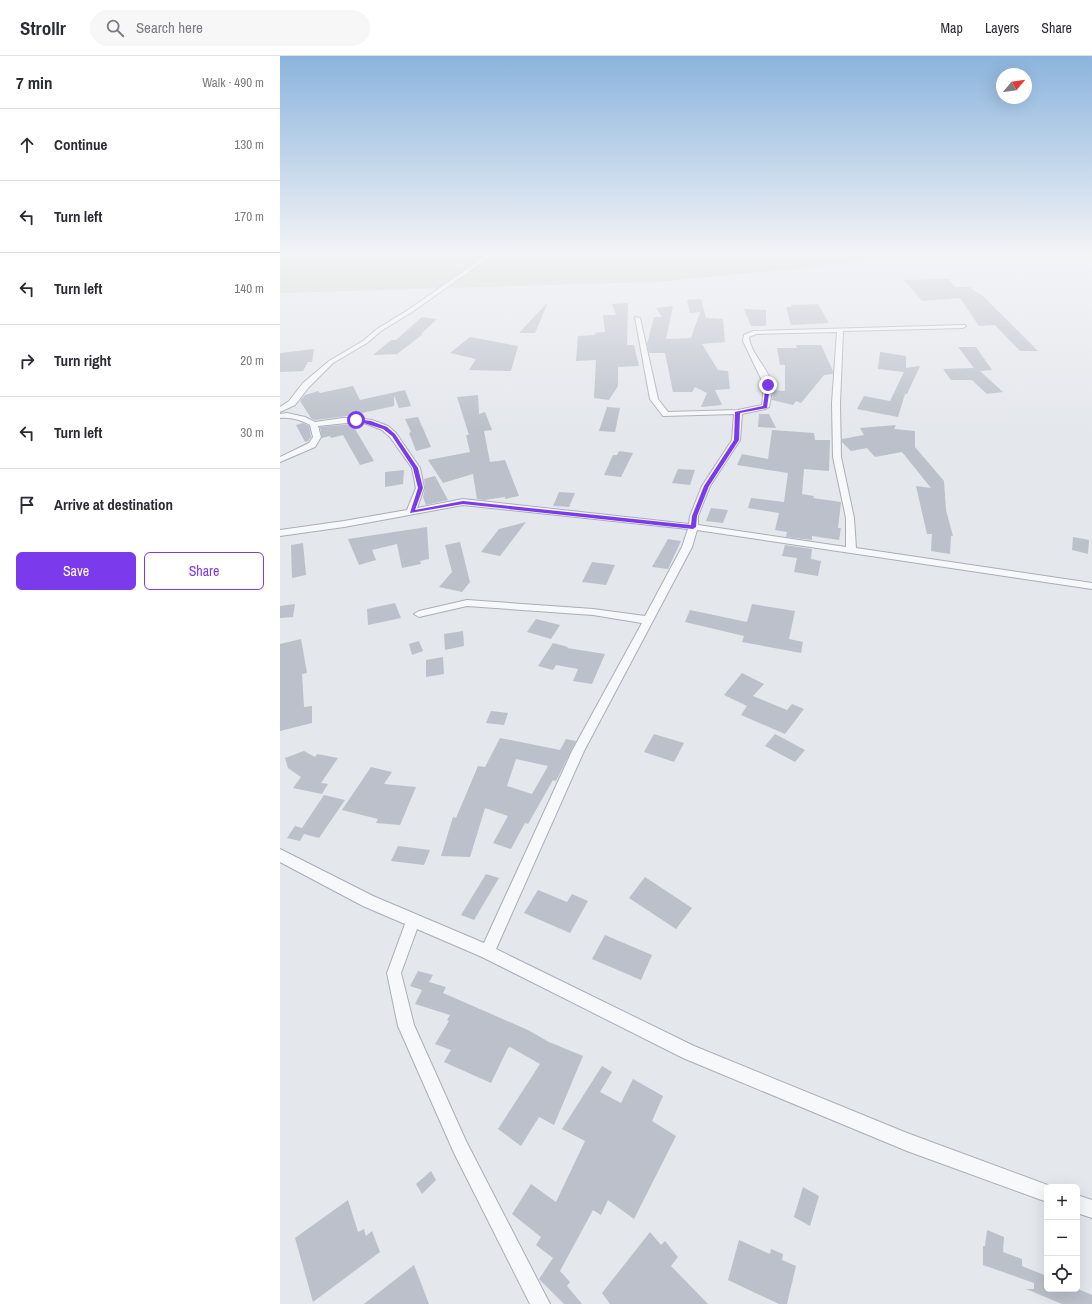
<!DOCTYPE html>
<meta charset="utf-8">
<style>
body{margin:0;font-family:"Archivo Narrow",sans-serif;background:#f7f7f7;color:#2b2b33}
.controls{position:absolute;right:12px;bottom:12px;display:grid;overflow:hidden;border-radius:6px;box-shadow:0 4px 16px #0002}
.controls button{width:36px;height:36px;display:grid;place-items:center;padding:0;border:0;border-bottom:1px solid #e1e1e2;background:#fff;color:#2b2b33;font:20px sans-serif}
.compass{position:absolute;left:716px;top:12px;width:36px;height:36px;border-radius:50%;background:#fff;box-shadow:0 4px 16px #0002;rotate:61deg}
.stop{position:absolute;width:12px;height:12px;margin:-9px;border:3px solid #7c3aed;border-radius:50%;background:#fff}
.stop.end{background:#7c3aed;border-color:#fff;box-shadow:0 1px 4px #0008}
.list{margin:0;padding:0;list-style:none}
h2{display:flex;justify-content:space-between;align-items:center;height:52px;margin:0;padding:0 16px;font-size:17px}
h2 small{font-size:13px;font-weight:400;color:#7c7c81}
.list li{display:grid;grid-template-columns:26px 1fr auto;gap:12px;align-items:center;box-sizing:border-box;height:72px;padding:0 16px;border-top:1px solid #e1e1e2}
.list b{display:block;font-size:15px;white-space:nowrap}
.list em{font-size:13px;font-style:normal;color:#7c7c81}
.actions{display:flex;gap:8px;padding:12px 16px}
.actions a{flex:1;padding:9px 0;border:1px solid #7c3aed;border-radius:6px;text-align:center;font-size:14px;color:#7c3aed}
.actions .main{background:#7c3aed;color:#fff}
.icon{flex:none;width:22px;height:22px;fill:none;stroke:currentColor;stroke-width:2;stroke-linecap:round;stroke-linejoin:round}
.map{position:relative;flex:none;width:812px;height:1248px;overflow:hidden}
header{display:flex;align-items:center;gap:24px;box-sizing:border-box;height:56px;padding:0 20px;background:#fff;border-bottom:1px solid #e1e1e2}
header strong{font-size:19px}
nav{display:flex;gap:22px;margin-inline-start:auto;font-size:14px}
.search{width:280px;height:36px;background:#f7f7f7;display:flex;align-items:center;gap:10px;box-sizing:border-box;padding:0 14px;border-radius:22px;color:#7c7c81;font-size:15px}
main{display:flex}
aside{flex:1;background:#fff}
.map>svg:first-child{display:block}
.green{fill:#c9d6c5}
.building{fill:#bbc0ca;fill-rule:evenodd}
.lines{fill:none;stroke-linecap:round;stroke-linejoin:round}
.street-casing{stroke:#a9aeb7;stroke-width:2}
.street{fill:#f7f8fa;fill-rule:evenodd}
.route{fill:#7c3aed}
</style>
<header>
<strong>Strollr</strong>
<div class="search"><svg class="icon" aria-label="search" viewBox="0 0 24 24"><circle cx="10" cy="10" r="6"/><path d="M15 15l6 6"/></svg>Search here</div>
<nav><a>Map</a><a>Layers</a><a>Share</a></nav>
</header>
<main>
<aside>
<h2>7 min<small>Walk · 490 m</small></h2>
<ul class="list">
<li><svg class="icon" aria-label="ahead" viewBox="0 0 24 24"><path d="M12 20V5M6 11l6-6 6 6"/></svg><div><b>Continue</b></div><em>130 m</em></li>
<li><svg class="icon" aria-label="left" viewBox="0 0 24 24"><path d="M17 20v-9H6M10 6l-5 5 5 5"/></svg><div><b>Turn left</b></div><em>170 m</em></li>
<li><svg class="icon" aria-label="left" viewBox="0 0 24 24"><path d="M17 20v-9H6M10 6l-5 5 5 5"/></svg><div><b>Turn left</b></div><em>140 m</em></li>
<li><svg class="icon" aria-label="right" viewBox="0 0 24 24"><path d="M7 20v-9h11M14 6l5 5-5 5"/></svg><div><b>Turn right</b></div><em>20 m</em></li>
<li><svg class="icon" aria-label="left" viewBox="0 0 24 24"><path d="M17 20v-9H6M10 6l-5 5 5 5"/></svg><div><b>Turn left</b></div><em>30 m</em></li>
<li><svg class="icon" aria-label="arrive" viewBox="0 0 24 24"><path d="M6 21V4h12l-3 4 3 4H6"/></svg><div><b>Arrive at destination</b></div></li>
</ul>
<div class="actions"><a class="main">Save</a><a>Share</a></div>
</aside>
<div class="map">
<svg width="812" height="1248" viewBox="0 0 812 1248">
<rect width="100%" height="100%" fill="#e4e7ec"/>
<path class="green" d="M0,198H687L639,201L377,226L0,237Z"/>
<g class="building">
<path d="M669,223L675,231H690L694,235L702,239L758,295H740L715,269L699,270L680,242L642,245L624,224Z"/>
<path d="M421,243L426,262L443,263L445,286L422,288L438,314L448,315L450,333L435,334L442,349L421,351L427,337L415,331L412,336H393L385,297H369L367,288L374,261H382L376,252L393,250L386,283L411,282L420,256L410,257L407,244Z"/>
<path d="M348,247L347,289H354L359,310L338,311V330L329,344L314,342L316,304L296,305L298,280L315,279V277L325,276L323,259H336L332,248Z"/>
<path d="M266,248L267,249L255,277H239Z"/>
<path d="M538,248L549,267L511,269L506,251H512L511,249Z"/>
<path d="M464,253L486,254V270H471Z"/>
<path d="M142,261L157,263L141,278H143L117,298L93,299L111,284H116Z"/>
<path d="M190,281L238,290L231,315L189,314L196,303L170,297Z"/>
<path d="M516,289H541L553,315V318L544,319L521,347L516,345L513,349L492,344L494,334L505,335V309H500L497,292H517Z"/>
<path d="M678,291H696L712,314L700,315L723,336L707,338L692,324H671L663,313L694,312Z"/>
<path d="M34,293L32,306H28L23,315L0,316V297Z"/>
<path d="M600,296L626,300V312L640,310L627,338H625L618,361L577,353L584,340L610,345L624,316L598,313Z"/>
<path d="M73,330L80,344L125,334L131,350L119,352L114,339V350L68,360L35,364L31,362L20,345L25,339L38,335L40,337Z"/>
<path d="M198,339L199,358L205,356L212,374L204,375L210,406L225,404L239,440L225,443V441L204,444L197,443L193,418L163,427L148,404L190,396L186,379H189L177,341Z"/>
<path d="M327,351L340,352L335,376L319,375Z"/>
<path d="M479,358H489L496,372L478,371Z"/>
<path d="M138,361L151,391L136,395L129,377L131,376L125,363Z"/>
<path d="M23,367L29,370L31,381L28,385L25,386L16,369Z"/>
<path d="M72,368L94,405L80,409L63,379L51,382L50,380L42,382L40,371Z"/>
<path d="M616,369L614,373L635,375V391L664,425L666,454L673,480H671L670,498L651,495L652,478H647L636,430L651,432L622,396L595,401L587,392L571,395L562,386V383L584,379L580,372Z"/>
<path d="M492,374L534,377L535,384H550L549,415L524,413L522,438L534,440L533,442L561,446L558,472H561L559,484L532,480V484L506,481L507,476L495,474L499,457L468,452L471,442L504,446L508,417L457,409L462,398L488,403Z"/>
<path d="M339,395L353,397L341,421L324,419L333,399H337Z"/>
<path d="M398,413L415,414L410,429L392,427Z"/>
<path d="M124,414L123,428L105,431V416Z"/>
<path d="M155,420L168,444L146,449L143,441L145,432L144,423Z"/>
<path d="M279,436L295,437L289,451L273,450Z"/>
<path d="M431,452L448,454L443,467L426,465Z"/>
<path d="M246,466L220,500L201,496L219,473Z"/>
<path d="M147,471L149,503L140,505L141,508L122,512L117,488L92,494L96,504L79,509L68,483Z"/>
<path d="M793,481L809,484L808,498L792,494Z"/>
<path d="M388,483L401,485L388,513L372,511Z"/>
<path d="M180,486L190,526L182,536L159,531L172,516L165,489Z"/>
<path d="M23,487L26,519L12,522L11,489Z"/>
<path d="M505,489L532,493L531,503L541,505L538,520L514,516L517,502L502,500Z"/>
<path d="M312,506L335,509L326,529L302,526Z"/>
<path d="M115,547L121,562L88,569L87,553Z"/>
<path d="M15,548L13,561L0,562V550Z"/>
<path d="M472,548L515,555L509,583L523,586L521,597L462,586L464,580L405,566L410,554L467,566Z"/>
<path d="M256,563L280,569L271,583L247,576Z"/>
<path d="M183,575L184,590L165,594L164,578Z"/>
<path d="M21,583L27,617L22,618L24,651L32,650V667L0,675V588Z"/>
<path d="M139,585L143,595L132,599L129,588Z"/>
<path d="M273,587L288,591L287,592L325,598L312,628L293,625L298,613L276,609L273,614L258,610Z"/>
<path d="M163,601L164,618L146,621V604Z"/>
<path d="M462,617L484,628L473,640L507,654L512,648L524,653L505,678L461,659L467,650L444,639Z"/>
<path d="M211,655L228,657L224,669L206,667Z"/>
<path d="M374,678L404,687L394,706L364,696Z"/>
<path d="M495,678L525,694L515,706L485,690Z"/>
<path d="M220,682L280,694L286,683L296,685L276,725L273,724L248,768L245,767L231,793L213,787L228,760L205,752L190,801L161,800L173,761L176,762L198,710L205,711ZM236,703L268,710L252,738L227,730Z"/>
<path d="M24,695L35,701L37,698L58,702L41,727L48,728L42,738L13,732L21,721L8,712L5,702Z"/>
<path d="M91,711L112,716L104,728L136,731L120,769L96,767L98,763L62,754Z"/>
<path d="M44,739L65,744L39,782L24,778L20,785L7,782L15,770L22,772Z"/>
<path d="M118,790L150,794L144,809L111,805Z"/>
<path d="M206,818L219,822L194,864L181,859Z"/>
<path d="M365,821L412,852L396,873L349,842Z"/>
<path d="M258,834L287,846L292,838L308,845L290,877L244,857Z"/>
<path d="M325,879L372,899L361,924L312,903Z"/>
<path d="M138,915L153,919L149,926L166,931L163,937L248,974L269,986L303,1000L274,1069L259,1061L241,1090L218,1073L260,1008L230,991L228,992L211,1027L164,1006L171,994L155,988L169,965L167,964L170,959L135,948L142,934L130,930Z"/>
<path d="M322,1010L332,1016L320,1036L341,1047L353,1023L383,1040L372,1065L396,1080L354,1163L328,1144L321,1159L313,1154L280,1215L290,1226L287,1230L302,1248H284L259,1223L273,1202L256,1189L261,1181L232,1158L251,1128L276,1146L305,1085L282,1073Z"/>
<path d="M151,1115L156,1124L142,1138L136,1128Z"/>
<path d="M523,1131L539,1140L530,1170L514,1161Z"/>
<path d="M68,1144L78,1176L84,1173L86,1180L92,1175L100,1196L33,1246L15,1182Z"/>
<path d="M707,1174L724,1181L723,1196L742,1203V1210L767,1220V1233H798L812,1239V1248H782L746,1233H754V1227L703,1209V1190H705Z"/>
<path d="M370,1176L381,1189L385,1185L398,1201L391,1210L428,1248H330L322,1237Z"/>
<path d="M459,1184L490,1198L491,1193L503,1198L502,1204L516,1210L507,1248H499L448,1224Z"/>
<path d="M134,1209L149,1248H84Z"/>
</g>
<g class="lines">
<defs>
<g id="street">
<path d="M208,198H214L132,256L101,275L87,287L53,307L29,331L15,349L0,356V351L9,345L23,327L49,305L83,285L97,273L128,254Z"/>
<path d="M355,261L360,262L378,343L388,356L458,354L482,349L484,329L463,285L464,279L473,275L685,269L686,270L683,272L563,275L560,347L561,401L574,462L576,492L812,527V533L417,474L412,491L304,695L216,893L414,990L627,1077L773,1131H767V1146L627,1095L403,1002L202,901L137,873L121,917L134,969L186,1085L270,1248H250L174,1097L118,970L107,917L125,868L83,850L0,806V793L93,840L204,887L292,695L362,567L313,559L187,550L139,561L134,558L139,555L187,544L313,553L365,560L402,491L408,473L183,449L64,471L0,480V474L64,465L127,454L136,432L132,412L110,381L102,374L87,368L76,366L38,370L41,381L35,391L0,406V401L29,387L33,381L30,369C21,364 11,361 0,362V358L7,357L25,361L35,366L63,362H76L92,364L108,370L116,377L140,412L144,432L137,452L183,443L409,468L410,460L422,430L452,384L454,358L383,360L370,343ZM557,276L552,347L553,401L566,462V491L418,469V460L430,430L460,384L462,358L485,353L489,351C490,344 493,336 492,329C488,311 471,299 469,281L476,278Z"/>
<path d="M797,1139L812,1144V1162L797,1157Z"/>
</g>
</defs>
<use href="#street" class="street-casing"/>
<use href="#street" class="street"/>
</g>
<linearGradient id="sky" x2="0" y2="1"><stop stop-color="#8bb4dd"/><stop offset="0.53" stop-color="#f3f4f6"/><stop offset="1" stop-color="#f3f4f6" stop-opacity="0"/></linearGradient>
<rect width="812" height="373" fill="url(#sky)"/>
<path class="route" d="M488,328L490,329L487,352L460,357L459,384L429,430L417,460L416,471L413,473L183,448L130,457L138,432L133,412L112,380L103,373L74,364L76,363L91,365L107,371L115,378L138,412L143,432L135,454L183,445L411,469L412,460L424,430L454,384L455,356L483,350L486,329Z"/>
</svg>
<div class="controls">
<button>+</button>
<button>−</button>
<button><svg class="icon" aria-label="locate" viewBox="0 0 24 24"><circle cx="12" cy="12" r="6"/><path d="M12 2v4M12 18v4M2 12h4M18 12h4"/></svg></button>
</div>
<svg class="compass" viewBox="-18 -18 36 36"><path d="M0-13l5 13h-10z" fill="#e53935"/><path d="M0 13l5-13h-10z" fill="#7c7c81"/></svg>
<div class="stop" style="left:76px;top:364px"></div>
<div class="stop end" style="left:488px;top:329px"></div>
</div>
</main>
